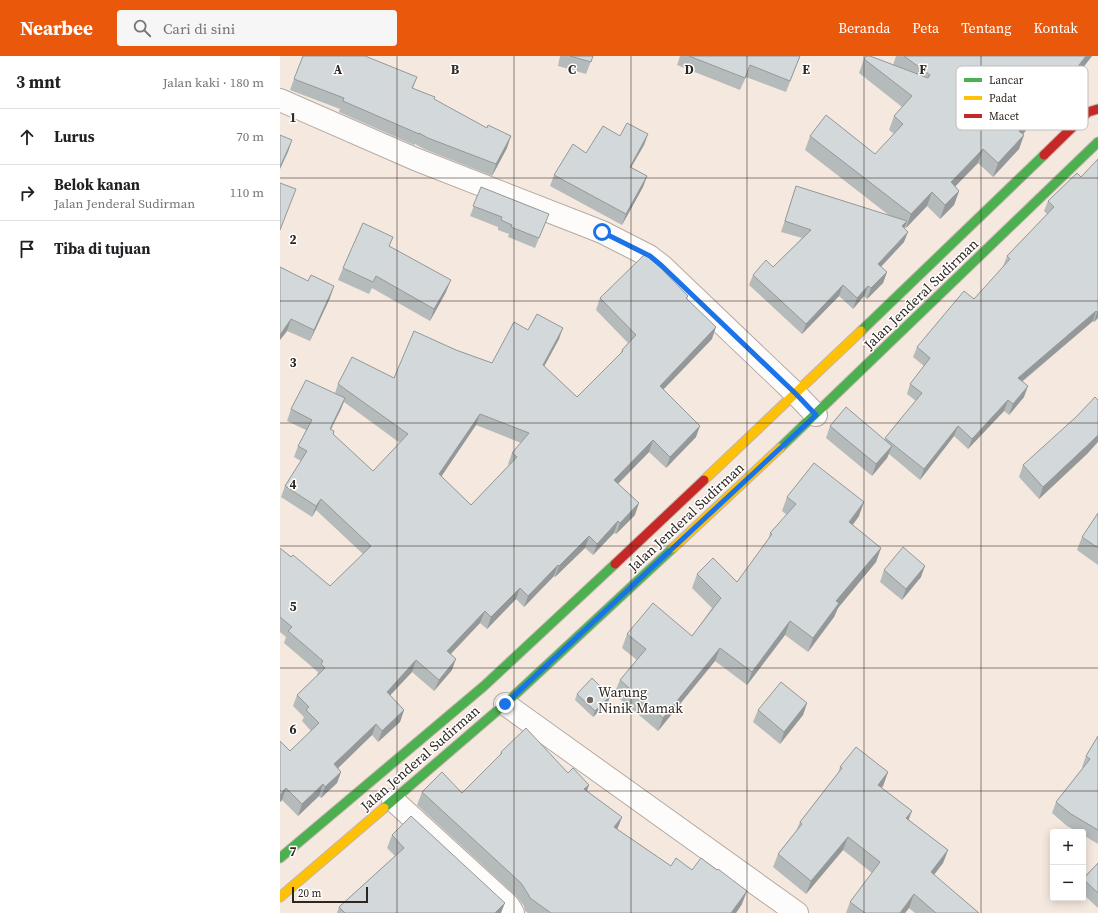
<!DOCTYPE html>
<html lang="id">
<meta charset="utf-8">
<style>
body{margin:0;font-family:"Source Serif 4",serif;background:#f6f6f6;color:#202124}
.controls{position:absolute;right:12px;bottom:12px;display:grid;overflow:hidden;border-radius:4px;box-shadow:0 2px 10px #0003}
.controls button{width:36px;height:36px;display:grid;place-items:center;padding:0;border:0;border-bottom:1px solid #e0e0e0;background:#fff;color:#202124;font:20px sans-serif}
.scale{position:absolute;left:12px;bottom:10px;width:76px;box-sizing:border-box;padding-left:4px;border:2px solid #2f261f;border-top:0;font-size:11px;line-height:14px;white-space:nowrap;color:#2f261f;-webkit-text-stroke:3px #fff;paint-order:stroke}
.stop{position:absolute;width:12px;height:12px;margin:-9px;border:3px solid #1a73e8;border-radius:50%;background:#fff}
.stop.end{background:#1a73e8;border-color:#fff;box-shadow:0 1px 4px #0008}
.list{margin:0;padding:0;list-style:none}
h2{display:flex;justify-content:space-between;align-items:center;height:52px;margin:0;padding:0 16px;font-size:17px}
h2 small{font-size:13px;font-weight:400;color:#757577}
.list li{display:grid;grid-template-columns:26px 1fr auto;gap:12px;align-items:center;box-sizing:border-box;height:56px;padding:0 16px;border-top:1px solid #e0e0e0}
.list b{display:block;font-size:15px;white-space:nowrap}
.list p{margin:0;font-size:13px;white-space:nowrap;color:#757577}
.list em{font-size:13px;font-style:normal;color:#757577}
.icon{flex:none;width:22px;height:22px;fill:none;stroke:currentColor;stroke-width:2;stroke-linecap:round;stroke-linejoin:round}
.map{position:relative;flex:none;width:818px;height:857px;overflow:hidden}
header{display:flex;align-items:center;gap:24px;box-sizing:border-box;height:56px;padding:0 20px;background:#ea580c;color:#fff}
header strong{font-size:19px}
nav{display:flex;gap:22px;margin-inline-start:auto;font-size:14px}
.search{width:280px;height:36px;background:#f6f6f6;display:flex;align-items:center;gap:10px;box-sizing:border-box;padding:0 14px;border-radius:4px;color:#757577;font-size:15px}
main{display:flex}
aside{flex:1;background:#fff}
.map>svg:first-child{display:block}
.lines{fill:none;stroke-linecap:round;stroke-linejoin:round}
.street-casing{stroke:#b5aba4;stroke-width:24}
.fast-casing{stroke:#c4b6ab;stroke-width:11}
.slow-casing{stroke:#c4b6ab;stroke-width:11}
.jam-casing{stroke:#c4b6ab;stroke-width:11}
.street{stroke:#fefcfa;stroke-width:22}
.fast{stroke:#4caf50;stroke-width:9}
.slow{stroke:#ffc107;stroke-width:9}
.jam{stroke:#c62828;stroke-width:9}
.wall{fill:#b5bbbb;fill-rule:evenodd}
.shaded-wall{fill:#949899}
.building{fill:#d3d9da;stroke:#949899;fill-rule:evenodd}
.route{stroke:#1a73e8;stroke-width:5}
.grid{fill:none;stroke:#2f261f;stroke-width:1;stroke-opacity:0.55}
.poi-dot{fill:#746a62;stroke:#fff;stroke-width:1.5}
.labels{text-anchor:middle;stroke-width:3;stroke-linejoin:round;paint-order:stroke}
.street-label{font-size:14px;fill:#2f261f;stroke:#fff}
.poi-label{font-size:14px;fill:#2f261f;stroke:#fff;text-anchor:start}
.key{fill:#fff;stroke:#c1bebc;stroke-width:1}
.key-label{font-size:11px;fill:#2f261f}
.grid-label{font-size:13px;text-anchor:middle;font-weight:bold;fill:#2f261f;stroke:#fff;stroke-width:3;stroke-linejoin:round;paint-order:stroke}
</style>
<header>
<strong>Nearbee</strong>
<div class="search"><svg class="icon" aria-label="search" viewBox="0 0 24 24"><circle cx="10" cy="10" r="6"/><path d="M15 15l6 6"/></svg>Cari di sini</div>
<nav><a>Beranda</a><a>Peta</a><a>Tentang</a><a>Kontak</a></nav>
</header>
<main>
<aside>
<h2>3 mnt<small>Jalan kaki · 180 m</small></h2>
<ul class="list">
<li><svg class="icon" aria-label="ahead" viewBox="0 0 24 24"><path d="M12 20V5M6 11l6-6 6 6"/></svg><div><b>Lurus</b></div><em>70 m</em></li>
<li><svg class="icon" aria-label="right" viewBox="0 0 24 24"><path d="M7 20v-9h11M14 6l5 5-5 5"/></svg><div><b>Belok kanan</b><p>Jalan Jenderal Sudirman</p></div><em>110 m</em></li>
<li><svg class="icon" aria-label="arrive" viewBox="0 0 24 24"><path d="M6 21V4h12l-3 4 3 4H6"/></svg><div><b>Tiba di tujuan</b></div></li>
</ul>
</aside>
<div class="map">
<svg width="818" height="857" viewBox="0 0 818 857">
<rect width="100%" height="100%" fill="#f5e8df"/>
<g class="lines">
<defs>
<g id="street">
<path d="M0,44L135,103L322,176L369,200L382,210L516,338L536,359"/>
<path d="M225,648L517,857"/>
<path d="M113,744L228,849L233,857"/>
</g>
<g id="fast">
<path d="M581,275L764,99"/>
<path d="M500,392L818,86"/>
<path d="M104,752L225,648L393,492"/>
<path d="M0,802L204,630L335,508"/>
</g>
<g id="slow">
<path d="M424,424L581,275"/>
<path d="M393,492L500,392"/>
<path d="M0,841L104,752"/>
</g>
<g id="jam">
<path d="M764,99L808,56L818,53"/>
<path d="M335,508L424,424"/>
</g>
</defs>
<use href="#street" class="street-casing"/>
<use href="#fast" class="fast-casing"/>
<use href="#slow" class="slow-casing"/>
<use href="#jam" class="jam-casing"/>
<use href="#street" class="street"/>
<use href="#fast" class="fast"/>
<use href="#slow" class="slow"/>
<use href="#jam" class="jam"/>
</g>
<g class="wall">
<path d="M280,0H313L306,18L278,10Z"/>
<path d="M400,0H520L506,36L466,21L460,34L397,9Z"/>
<path d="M616,0H812L777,45L773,42L743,78L744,79L739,93L713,121L698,107L675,130L679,135L674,149L660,163L647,150L626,172L624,171V186L601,211L607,216L603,227L587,243L584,240L573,253L559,240L522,278L469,229L473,219L493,211L522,182L501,176L516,130L610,160L525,94L530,80L595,98L614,78L609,74L614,60L622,51L579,17L584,3L613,9Z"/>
<path d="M137,21L133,32L154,44L227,92L212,120L144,93L135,88L134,89L59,56L60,53L10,34L14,23Z"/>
<path d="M368,78L364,89L351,111L367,120L363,131L342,169L270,130L274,119L306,97L340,80Z"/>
<path d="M801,121L818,262L814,266L813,265L742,326L744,341L729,359L724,355L688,393L674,380L640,424L609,398L607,402L592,420L546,382L550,370L605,384V382L636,345L627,338L630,328L644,310L633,301L637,291L694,243L724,211L723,210L727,200L767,158L764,155L768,145Z"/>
<path d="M201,131L269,158L255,192L228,181L229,178L218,174V171L190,160Z"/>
<path d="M110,190L166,236L150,265L92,232L89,238L58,224L63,212Z"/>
<path d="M0,211L50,242L30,285L7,275L0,284Z"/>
<path d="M408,240L407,244L432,283L383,334L416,381L386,412L369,396L338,428L355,459L336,478L334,477L313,499L305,492L275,521L274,520L244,551L236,543L207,573L200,567L171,598L172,614L154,635L132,616L110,639L124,654L120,666L98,686L92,679L58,712L61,716L57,727L41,742L39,740L18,760L2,744L0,746V685L10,695L31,675L22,665L24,661L13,650L17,639L37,620V619L38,616L4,587L6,581L0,576V492L50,530L83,498L36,454L32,461L1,441L5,430L21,405L14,401L18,390L26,374L7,365L11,353L55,337L58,328L114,322L176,294L212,307L248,274L279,283L264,310L297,341L340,298L342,294L348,287L316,254L320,242ZM64,346L120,387L93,415L53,379L54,375L51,374L61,353ZM196,369L241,387L232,397L228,408L229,409L191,449L161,420Z"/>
<path d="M808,397L759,443L739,421L743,409Z"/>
<path d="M507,441L579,460L573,469L601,492L596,506L558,552L554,561L528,596L505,579L467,629L435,605L378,675L334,638L340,624L357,604L342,592L347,578L412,580L432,552L412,532L417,518L457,526L488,484L490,477L507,459L502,455Z"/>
<path d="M818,457V509L797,494L802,481Z"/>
<path d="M604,514L641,521L622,544L600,526Z"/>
<path d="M297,638L330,640L328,646L313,661L295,644Z"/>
<path d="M527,647L523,659L500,688L473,666L478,654Z"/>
<path d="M818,680V788L803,779V776H798L787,770L772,757L776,746L803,712L802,711L806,700Z"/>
<path d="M221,696L288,717L309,729L307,735L342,761L337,773L391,810L412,814L462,848L456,857H248L245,855L244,850L236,840L137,749L142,736L182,737L219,700Z"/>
<path d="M560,711L608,716L603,730L601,732L629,764L668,794L663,807L654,819L699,857H635L629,852L625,857H566L570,846L592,817L563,794L526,838L493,811L498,798L516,775L520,766L558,717Z"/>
<path d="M112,779L221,857H57L59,851L115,800L107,792Z"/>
<path d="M818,807V852L803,838V822Z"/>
</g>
<g class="shaded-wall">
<path d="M806,0H812L777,45L782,31Z"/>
<path d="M778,28L773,42L734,89L739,75Z"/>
<path d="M368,78L364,89L345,122L350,111Z"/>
<path d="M744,79L739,93L713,121L718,107Z"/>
<path d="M231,80L227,92L212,120L216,108Z"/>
<path d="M12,84L8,96L0,113V111Z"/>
<path d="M703,93L698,107L666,140L671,126Z"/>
<path d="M367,120L363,131L342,169L346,158Z"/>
<path d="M679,135L674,149L660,163L665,149Z"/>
<path d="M652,136L647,150L626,172L631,158Z"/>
<path d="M627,165L623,176L622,170Z"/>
<path d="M628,176L624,186L594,218L598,208Z"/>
<path d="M607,216L603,227L587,243L591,232Z"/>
<path d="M171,224L166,236L150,265L154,253Z"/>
<path d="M563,229L559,240L522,278L526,268Z"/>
<path d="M54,230L50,242L30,285L34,274Z"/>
<path d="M588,230L584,240L573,253L577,242Z"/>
<path d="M816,255L813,265L734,332L738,322Z"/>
<path d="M817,256H818V262L814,266Z"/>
<path d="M11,263L7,275L0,284V279Z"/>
<path d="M436,271L432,283L375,342L380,330Z"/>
<path d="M283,272L279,283L259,320L263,309Z"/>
<path d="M748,330L744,341L729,359L733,348Z"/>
<path d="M65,342L61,353L45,384L50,373Z"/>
<path d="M728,344L724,355L688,393L692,383Z"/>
<path d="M200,358L196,369L155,430L159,418Z"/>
<path d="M420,370L416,381L386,412L390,401Z"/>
<path d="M678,370L674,380L640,424L644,413Z"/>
<path d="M818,379V386L808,397L759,443L763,431Z"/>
<path d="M373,384L369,396L330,436L334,424Z"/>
<path d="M612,390L607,402L592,420L596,408Z"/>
<path d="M41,443L36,454L32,461L36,450Z"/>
<path d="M584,446L579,460L564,480L569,466Z"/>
<path d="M359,447L355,459L336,478L340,467Z"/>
<path d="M338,465L334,477L313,499L317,488Z"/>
<path d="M309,480L305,492L275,521L279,510Z"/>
<path d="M601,492L596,506L558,552L554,561L528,596L533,582L556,545Z"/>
<path d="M278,509L274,520L244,551L248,540Z"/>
<path d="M645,510L641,521L622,544L626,533Z"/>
<path d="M240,532L236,543L207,573L211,561Z"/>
<path d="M205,555L200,567L163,606L167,595Z"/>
<path d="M510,565L505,579L467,629L472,616Z"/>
<path d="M440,592L435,605L378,675L383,662Z"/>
<path d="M176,603L172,614L154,635L159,624Z"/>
<path d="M136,604L132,616L103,647L107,636Z"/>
<path d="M330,640L328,646L313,661L315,655Z"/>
<path d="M527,647L523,659L500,688L504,676Z"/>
<path d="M124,654L120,666L98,686L102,675Z"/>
<path d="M96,668L92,679L50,720L54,708Z"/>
<path d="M61,716L57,727L41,742L45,731Z"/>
<path d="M608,716L603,730L593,743L598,729Z"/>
<path d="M43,728L39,740L18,760L22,748Z"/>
<path d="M309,729L304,742V733Z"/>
<path d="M6,732L2,744L0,746V739Z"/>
<path d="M632,755L627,768L626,762Z"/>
<path d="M342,761L337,774L334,771Z"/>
<path d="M568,781L563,794L526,838L531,825Z"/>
<path d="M668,794L663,807L646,829L651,816Z"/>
<path d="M467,835L462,848L456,857H451Z"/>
<path d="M634,838L629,852L625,857H620Z"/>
<path d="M225,847L221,857H215Z"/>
</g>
<g class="building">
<path d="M23,0H85L137,21L132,32L155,41L154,43L207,72L208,69L231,80L216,108L148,82L139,77V78L63,45L64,42L14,23Z"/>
<path d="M290,0H313L311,6Z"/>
<path d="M409,0H520L510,25L470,9L465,22Z"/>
<path d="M586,0H590L648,22L650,19L624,0H806L782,31L778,28L739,75L744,79L718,107L703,93L671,126L679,135L665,149L652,136L631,158L530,80L546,59L595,98L623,68L614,60L632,40L584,3Z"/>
<path d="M347,67L368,78L350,111L367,120L346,158L274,119L293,88L306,97L323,70L340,80Z"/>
<path d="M0,79L12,84L0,111Z"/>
<path d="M818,103V256H817L816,255L738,322L748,330L733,348L728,344L692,383L678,370L644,413L605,382L642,337L630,328L650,302L637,291L684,235L694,243L730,203L727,200L774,151L768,145L797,117L801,121Z"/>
<path d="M0,127L16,133L0,174Z"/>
<path d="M516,130L627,165L622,170L628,176L598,208L607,216L591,232L588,230L577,242L563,229L526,268L473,219L486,204L493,211L531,174L505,165Z"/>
<path d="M201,131L269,158L259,182L231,171L232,169L221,164L222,161L193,150Z"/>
<path d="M83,167L113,181L109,190L171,224L154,253L96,220L93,226L63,212Z"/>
<path d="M365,198L371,202L408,240L406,242L436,271L380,330L420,370L390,401L373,384L334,424L359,447L340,467L338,465L317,488L309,480L279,510L278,509L248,540L240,532L211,561L205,555L167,595L176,603L159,624L136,604L107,636L124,654L102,675L96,668L54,708L61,716L45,731L43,728L22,748L6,732L0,739V685L10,695L39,667L26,654L29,651L17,639L45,612L41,608L43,605L8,575L12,571L0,561V492L11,501L13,499L50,530L91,490L41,443L36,450L5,430L27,395L18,390L32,364L11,353L26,324L65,342L50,373L54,375L53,378L93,415L128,378L58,328L72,301L114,322L134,275L176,294L212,307L234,266L248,274L257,258L283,272L263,309L297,341L343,295L342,294L356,279L320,242ZM200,358L249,377L232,397L237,401L191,449L159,418Z"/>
<path d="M0,211L28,225L31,219L54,230L34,274L11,263L0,279Z"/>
<path d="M815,341L818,344V379L812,385L763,431L743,409L796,361Z"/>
<path d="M566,351L612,390L596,408L550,370Z"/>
<path d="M534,407L584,446L569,466L601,492L556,545L559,547L533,582L510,565L472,616L440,592L383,662L340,624L366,593L347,578L373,547L412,580L441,542L417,518L433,502L457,526L492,478L490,477L516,448L507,441Z"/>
<path d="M818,457V492L802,481Z"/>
<path d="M623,491L645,510L626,533L604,514Z"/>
<path d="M312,622L330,640L315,655L297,638Z"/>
<path d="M501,626L527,647L504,676L478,654Z"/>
<path d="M246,672L288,717L293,712L309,729L304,733L342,761L334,771L391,810L396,802L412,814L421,802L437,814L438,813L467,835L451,857H271L250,842L248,838L241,827L142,736L162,716L182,737L222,697L221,696Z"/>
<path d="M818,680V774L791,758L776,746L810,703L806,700Z"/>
<path d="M576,691L608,716L598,729L632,755L626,762L668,794L651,816L699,857H656L634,838L620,857H585L570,846L600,806L568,781L531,825L498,798L522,768L520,766L562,712L560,711Z"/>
<path d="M131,760L225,847L215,857H65L59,851L124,792L112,779Z"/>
<path d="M818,807V837L803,823Z"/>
</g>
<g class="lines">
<path class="route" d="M225,648L536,359L516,338L382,210L370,200L322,176"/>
</g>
<path class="grid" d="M117,0V857M234,0V857M351,0V857M467,0V857M584,0V857M701,0V857M0,122H818M0,245H818M0,367H818M0,490H818M0,612H818M0,735H818"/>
<circle class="poi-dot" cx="310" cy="644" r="4"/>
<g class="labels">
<g class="street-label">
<text transform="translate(641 238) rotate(-44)" y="5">Jalan Jenderal Sudirman</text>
<text transform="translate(406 461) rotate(-43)" y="5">Jalan Jenderal Sudirman</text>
<text transform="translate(140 702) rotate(-41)" y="5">Jalan Jenderal Sudirman</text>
</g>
<g class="poi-label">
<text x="318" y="641">Warung<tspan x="318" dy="16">Ninik Mamak</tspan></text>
</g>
</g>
<rect x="676" y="10" width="132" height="64" rx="6" class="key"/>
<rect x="684" y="22" width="18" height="4" fill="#4caf50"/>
<rect x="684" y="40" width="18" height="4" fill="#ffc107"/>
<rect x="684" y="58" width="18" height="4" fill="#c62828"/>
<g class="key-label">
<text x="709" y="28">Lancar</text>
<text x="709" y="46">Padat</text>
<text x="709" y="64">Macet</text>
</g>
<g class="grid-label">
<text x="58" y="18">A</text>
<text x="175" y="18">B</text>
<text x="292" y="18">C</text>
<text x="409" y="18">D</text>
<text x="526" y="18">E</text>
<text x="643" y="18">F</text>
<text x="13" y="66">1</text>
<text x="13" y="188">2</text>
<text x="13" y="311">3</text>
<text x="13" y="433">4</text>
<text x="13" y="555">5</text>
<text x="13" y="678">6</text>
<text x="13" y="800">7</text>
</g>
</svg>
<div class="controls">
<button>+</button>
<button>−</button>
</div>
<div class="scale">20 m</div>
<div class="stop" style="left:322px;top:176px"></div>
<div class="stop end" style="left:225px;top:648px"></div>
</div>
</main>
